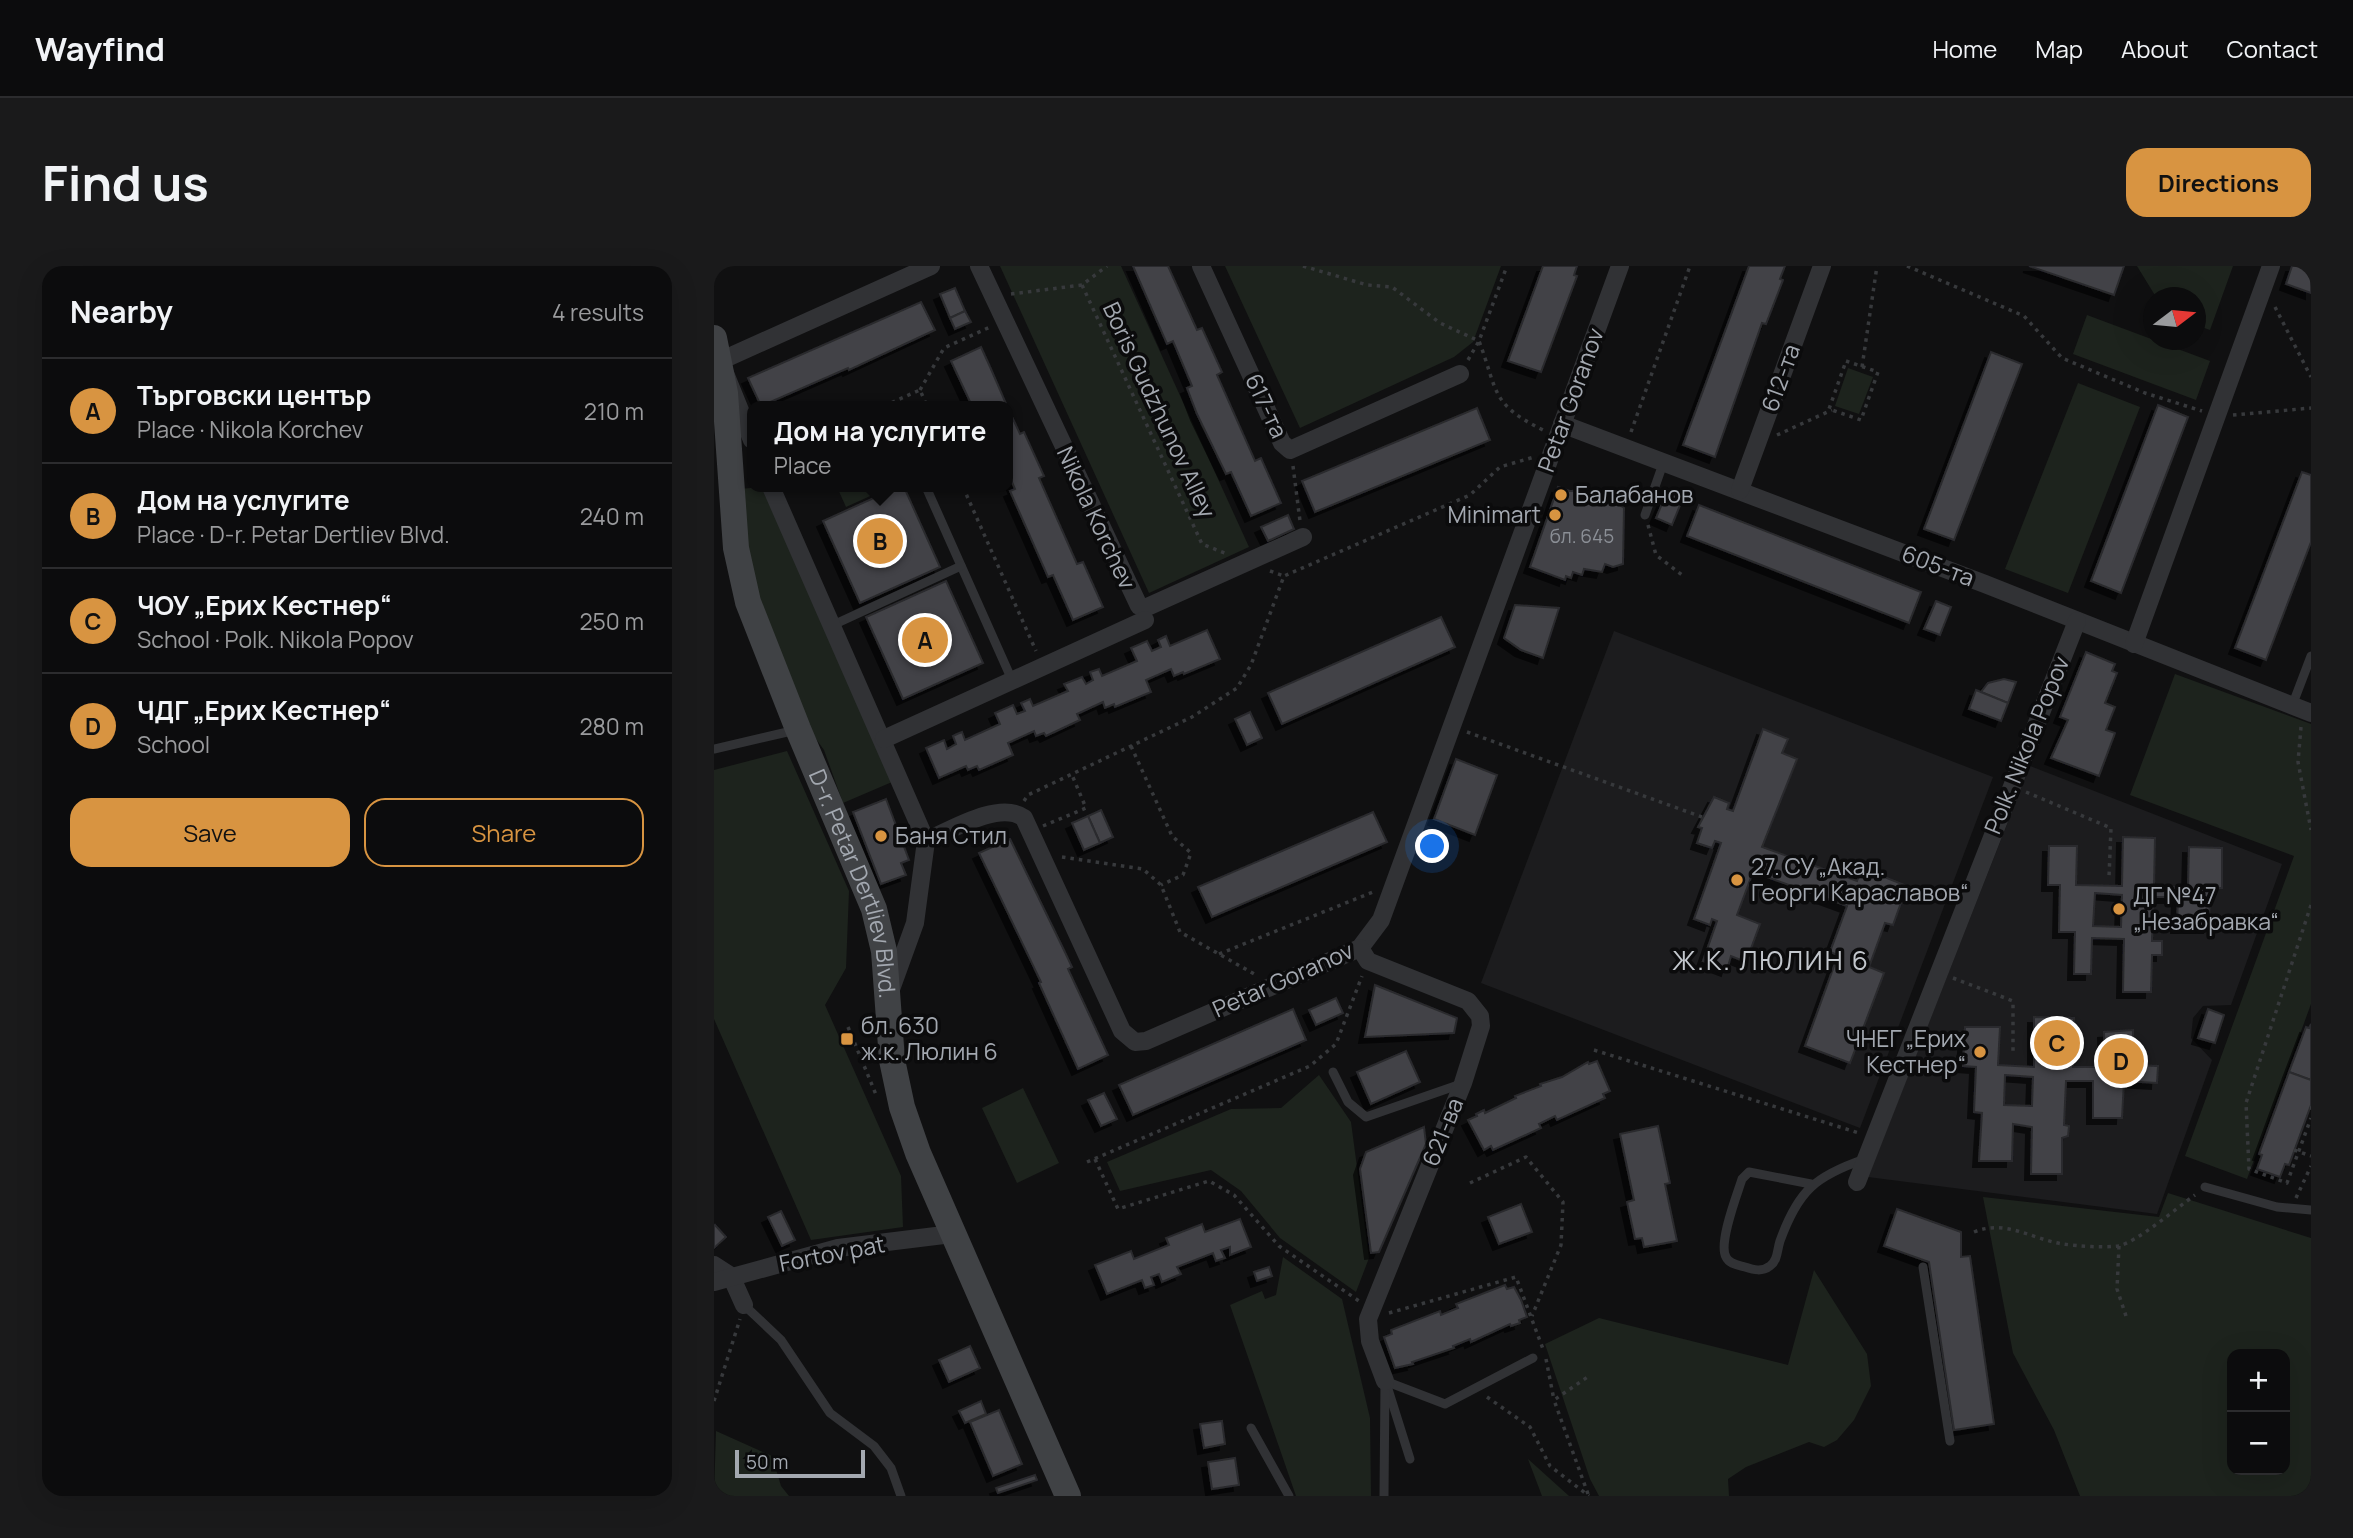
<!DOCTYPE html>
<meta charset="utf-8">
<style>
body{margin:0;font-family:Manrope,sans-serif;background:#1a1a1b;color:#f1f3f6}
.controls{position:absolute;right:21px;bottom:21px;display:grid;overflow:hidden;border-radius:14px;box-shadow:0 7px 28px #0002}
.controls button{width:63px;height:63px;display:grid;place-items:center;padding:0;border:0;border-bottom:2px solid #2c2c2e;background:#0c0c0d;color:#f1f3f6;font:35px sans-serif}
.compass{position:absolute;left:1429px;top:21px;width:63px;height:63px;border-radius:50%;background:#0c0c0d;box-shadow:0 7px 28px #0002;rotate:74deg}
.scale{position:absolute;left:21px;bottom:18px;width:130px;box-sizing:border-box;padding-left:7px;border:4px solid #a3a8b0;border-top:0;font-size:19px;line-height:24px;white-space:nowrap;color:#a3a8b0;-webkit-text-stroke:5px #0b0b0c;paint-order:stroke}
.you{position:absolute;left:719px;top:581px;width:24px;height:24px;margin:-18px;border:5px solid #fff;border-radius:50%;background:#1a73e8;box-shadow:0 0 0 10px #1a73e833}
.badge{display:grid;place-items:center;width:46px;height:46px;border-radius:50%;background:#d89441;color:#111;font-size:23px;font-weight:700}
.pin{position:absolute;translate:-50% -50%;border:4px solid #fff;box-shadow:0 2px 7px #0006}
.popup{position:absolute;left:33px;top:135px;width:266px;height:91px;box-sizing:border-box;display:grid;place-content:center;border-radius:14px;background:#0c0c0d;filter:drop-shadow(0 2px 5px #0005);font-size:23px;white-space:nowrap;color:#9a9b9d}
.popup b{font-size:26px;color:#f1f3f6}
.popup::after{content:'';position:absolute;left:50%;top:100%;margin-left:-14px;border:14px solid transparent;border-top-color:#0c0c0d}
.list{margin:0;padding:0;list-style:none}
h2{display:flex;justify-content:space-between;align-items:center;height:91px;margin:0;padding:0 28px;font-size:30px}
h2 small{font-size:23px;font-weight:400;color:#9a9b9d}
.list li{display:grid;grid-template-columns:46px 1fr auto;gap:21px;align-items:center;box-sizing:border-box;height:105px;padding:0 28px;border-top:2px solid #2c2c2e}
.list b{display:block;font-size:26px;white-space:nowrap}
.list p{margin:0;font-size:23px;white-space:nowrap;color:#9a9b9d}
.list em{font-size:23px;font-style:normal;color:#9a9b9d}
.actions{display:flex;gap:14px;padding:21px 28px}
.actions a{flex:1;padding:16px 0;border:2px solid #d89441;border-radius:21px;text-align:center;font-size:24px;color:#d89441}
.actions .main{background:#d89441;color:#111}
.map{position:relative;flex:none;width:1597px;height:1230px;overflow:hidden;border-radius:21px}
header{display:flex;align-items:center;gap:42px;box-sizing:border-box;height:98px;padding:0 35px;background:#0c0c0d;border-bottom:2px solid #2c2c2e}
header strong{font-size:33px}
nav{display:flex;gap:38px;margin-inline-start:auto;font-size:24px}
.intro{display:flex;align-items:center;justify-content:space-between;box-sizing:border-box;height:168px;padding:0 42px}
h1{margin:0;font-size:49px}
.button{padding:18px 32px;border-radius:21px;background:#d89441;color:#111;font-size:24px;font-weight:700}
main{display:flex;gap:42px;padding:0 42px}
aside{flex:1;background:#0c0c0d;border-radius:21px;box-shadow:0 7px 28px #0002}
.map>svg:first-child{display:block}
.built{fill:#1c1c1e}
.green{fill:#1d231d;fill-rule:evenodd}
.building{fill:#424346;stroke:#2a2a2d;stroke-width:2;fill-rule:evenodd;filter:url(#shadow)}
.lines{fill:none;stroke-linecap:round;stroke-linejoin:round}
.path{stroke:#37393c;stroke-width:3.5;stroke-dasharray:3.5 5;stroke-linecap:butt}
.service{stroke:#313235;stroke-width:9}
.minor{stroke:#313235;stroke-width:18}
.secondary{stroke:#404245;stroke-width:26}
.poi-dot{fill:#d89441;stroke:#0b0b0c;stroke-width:2.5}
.labels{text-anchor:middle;stroke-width:7;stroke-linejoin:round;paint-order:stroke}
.number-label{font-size:19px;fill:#8b8f96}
.street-label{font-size:23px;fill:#a3a8b0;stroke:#0b0b0c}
.poi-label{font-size:23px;fill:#a3a8b0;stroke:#0b0b0c;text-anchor:start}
.quarter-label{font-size:26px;letter-spacing:2px;fill:#c3c7cd;stroke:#0b0b0c}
</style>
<header>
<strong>Wayfind</strong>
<nav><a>Home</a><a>Map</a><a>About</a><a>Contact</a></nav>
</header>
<div class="intro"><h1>Find us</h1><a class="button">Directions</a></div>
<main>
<aside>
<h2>Nearby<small>4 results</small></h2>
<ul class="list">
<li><span class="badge">A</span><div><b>Търговски център</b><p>Place · Nikola Korchev</p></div><em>210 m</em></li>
<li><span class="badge">B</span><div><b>Дом на услугите</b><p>Place · D-r. Petar Dertliev Blvd.</p></div><em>240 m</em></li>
<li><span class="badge">C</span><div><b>ЧОУ „Ерих Кестнер“</b><p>School · Polk. Nikola Popov</p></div><em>250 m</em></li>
<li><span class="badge">D</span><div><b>ЧДГ „Ерих Кестнер“</b><p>School</p></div><em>280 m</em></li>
</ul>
<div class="actions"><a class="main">Save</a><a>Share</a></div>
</aside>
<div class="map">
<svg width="1597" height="1230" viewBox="0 0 1597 1230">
<defs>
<filter id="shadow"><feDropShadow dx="-6" dy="6" stdDeviation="0" flood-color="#0009"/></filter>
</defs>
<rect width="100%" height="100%" fill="#101011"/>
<g class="built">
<path d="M900,365L1279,511L1146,862L767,717Z"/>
<path d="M1316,500L1568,598L1517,739L1489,740L1479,752L1477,772L1498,794L1443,948L1154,911Z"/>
</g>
<g class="green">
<path d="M286,0H407L535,281L435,327Z"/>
<path d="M511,0H787L759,76L740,91L586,162Z"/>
<path d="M1423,0H1519L1496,64L1482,59V32L1442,31Z"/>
<path d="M1373,49L1496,95L1482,134L1359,88Z"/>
<path d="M1134,102L1159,111L1145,148L1121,140Z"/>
<path d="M1364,117L1426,141L1354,327L1291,303Z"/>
<path d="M48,221L178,516L129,537L110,484L92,459L41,335L25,223Z"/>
<path d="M123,221H176L132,241Z"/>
<path d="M1461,408L1597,458V738L1533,913L1471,890L1580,590L1416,529Z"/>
<path d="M73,485L135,625L132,702L111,739L187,910L189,961L97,974L0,753V504Z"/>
<path d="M605,809L637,856L655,992L642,1026L566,972L527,925L497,904L406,925L393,896L517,843L567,842Z"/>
<path d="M309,822L345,897L303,917L268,842Z"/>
<path d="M1454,927L1597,972V1230H1366L1340,1164L1299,1087L1269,931L1445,951ZM1518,1088H1571V1204H1518Z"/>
<path d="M569,991L628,1033L656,1152L657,1230H582L516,1039L548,1025L551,1033L562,1029Z"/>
<path d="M1100,1004L1153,1088L1157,1120L1140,1154L1123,1174L1110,1181L1095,1176L1032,1201L1014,1213L1015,1230H885L876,1213L831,1078L885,1052L1074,1099Z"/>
<path d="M2,1165L58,1190L67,1220L75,1230H0Z"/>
<path d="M814,1193L855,1230H828Z"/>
</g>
<g class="building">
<path d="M419,0H454L483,64L488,62L508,106L503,109L541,195L547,192L567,237L537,250L517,206L512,208L483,148L473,122L478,120L459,75L453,78Z"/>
<path d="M829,0H863L860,9L863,10L827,106L794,95Z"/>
<path d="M1071,0L1066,13L1069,14L1052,58L1048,57L1001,191L969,179L1035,0Z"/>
<path d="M1315,0H1410L1400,29Z"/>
<path d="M1578,0H1597V27L1572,18Z"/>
<path d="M241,22L251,45L236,52L226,28Z"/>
<path d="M207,36L221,64L135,104L134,102L47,140L34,112Z"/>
<path d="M251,45L257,56L241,63L236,52Z"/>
<path d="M267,81L277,103L293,140H258L237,95Z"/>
<path d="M1277,86L1308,98L1240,274L1210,263Z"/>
<path d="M1444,139L1474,151L1407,327L1377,315Z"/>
<path d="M294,142L306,168L310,166L330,210L325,212L363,298L369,296L389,341L359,354L339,309L334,311L296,225L301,223L294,207Z"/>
<path d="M763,142L776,174L601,246L588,215Z"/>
<path d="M1588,206L1597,209V276L1552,394L1521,382Z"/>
<path d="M184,221H190L226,301L146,337L109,255Z"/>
<path d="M844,221L856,225L876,224L894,231L910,242L909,298L899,301L891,298L888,306L870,303L868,309L859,306L857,312L852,310L851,314L816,301Z"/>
<path d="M953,226L969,232L958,259L942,252Z"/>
<path d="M985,239L1207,326L1195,357L973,270Z"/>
<path d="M574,249L580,263L554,275L547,261Z"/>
<path d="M232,315L269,397L189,433L152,351Z"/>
<path d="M1222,335L1237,341L1226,369L1210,363Z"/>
<path d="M801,339L845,342L829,392L807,384L790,372Z"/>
<path d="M727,351L741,381L568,458L554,427Z"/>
<path d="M493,364L506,393L470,408L469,406L460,410L457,403L432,414L437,426L401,441L400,438L391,442L389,436L363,448L366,454L332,470L330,467L322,470L320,465L294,477L299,489L265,504L263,500L254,504L252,500L225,512L212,482L230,474L233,483L242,478L239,470L243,468L248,466L251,474L286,458L281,447L299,439L303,448L311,445L307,437L316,433L319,440L354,425L350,418L368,411L372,418L379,414L376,406L385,403L388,410L423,395L417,382L433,375L438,385L447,381L444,374L452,370L456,380Z"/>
<path d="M1372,386L1401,398L1398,405L1403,407L1391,437L1401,441L1392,464L1401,467L1385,510L1337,492L1354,454L1346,451Z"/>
<path d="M1290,413L1302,416L1294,437L1267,426L1274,417Z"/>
<path d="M1262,424L1294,437L1287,455L1255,443Z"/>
<path d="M536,446L548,472L533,479L521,453Z"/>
<path d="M1049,463L1074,473L1068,487L1083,493L1048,581L1143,615L1148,602L1193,620L1179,659L1171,657L1155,701L1170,707L1136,797L1091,780L1124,689L1116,686L1133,640L1039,606L1023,649L1046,658L1032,696L1017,690L1013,704L989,695L1003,655L998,653L996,659L980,653L1007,577L1001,575L998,582L983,577L988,562L984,561L1000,531L1015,537L1013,543L1019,545Z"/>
<path d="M742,493L783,509L761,569L720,553Z"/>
<path d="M172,533L195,594L187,597L192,609L167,618L139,546Z"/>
<path d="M387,544L399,571L386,577L374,550Z"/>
<path d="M659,546L673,576L498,651L484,621Z"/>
<path d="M374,550L386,577L370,584L358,557Z"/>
<path d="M1409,571L1441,572L1440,621H1474L1475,581L1508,582V622H1496L1495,661H1463L1464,631H1439L1438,675H1448V689H1438L1437,726H1409L1410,673L1378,672L1377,708H1360L1361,666H1345L1346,619H1334L1335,580H1363L1362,619L1408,620ZM1381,627L1408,629L1407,661L1379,660Z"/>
<path d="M296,573L348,680L358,701L354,703L394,789L364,803L325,717L327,716L265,587Z"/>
<path d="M661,719L743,752L740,767L651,771Z"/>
<path d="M622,732L629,747L602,759L595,744Z"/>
<path d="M579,743L592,774L419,849L405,819Z"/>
<path d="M1494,743L1510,749L1501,777L1484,772Z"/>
<path d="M1320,751L1360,752L1359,801H1391L1390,766L1419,764V799L1444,800L1443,817L1410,815L1408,852H1379V815H1352L1350,859L1355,860L1354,870L1348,872V908H1317L1318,861L1299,858L1298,895H1265L1268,847L1260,846L1262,801L1249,800L1251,761H1286L1284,799L1320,801ZM1291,809L1319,811L1318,840L1290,839Z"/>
<path d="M1597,758V814L1575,806L1592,761L1595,762Z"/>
<path d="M692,785L706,816L657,838L643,806Z"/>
<path d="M883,795L896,825L889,828L891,832L843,854L841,850L825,858L827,862L779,884L777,880L770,884L754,854L763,850L762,848L770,844L771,847L802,832L801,830L827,820L826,818L848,811L874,796L875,798Z"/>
<path d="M1575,806L1597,814V839L1575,899L1571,898L1566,911L1543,903L1548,889L1545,888Z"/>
<path d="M390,827L403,853L387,860L374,834Z"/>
<path d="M944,860L956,917L951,918L963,975L930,981L928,972L921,973L913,936L920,934L906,868Z"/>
<path d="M710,861L712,878L665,986L657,987L646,903L652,886Z"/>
<path d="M807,938L818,966L785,978L774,951Z"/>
<path d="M1183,943L1247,966V991L1256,990L1280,1158L1240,1164L1215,996L1170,980Z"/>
<path d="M67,945L81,974L68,980L54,951Z"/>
<path d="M526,953L537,981L516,989V981L507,984L511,992L502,995L499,987L463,1001L467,1008L448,1016L445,1008L437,1011L440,1019L431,1022L428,1014L393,1028L381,999L417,985L420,993L455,979L452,972L488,958L491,966Z"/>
<path d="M1,959L12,971L0,982V960Z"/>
<path d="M555,1001L558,1010L543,1015L540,1006Z"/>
<path d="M791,1019L793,1023L800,1021L807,1034L813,1051L805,1054L806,1057L797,1060L796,1058L757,1076L756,1073L739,1080L740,1082L698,1096L699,1098L681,1102L670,1071L678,1068L677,1064L726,1045L727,1049L744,1042L742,1038Z"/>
<path d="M256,1080L266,1102L235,1116L225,1094Z"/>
<path d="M267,1135L272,1148L251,1157L245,1145Z"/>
<path d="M285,1144L308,1198L279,1210L256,1156Z"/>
<path d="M508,1155L511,1178L490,1182L486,1158Z"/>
<path d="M521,1192L525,1219L498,1223L494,1196Z"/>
<path d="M321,1209L323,1214L284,1227L282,1222Z"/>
</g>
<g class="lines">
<g class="path">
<path d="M589,0L653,19L678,21L726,57L765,75C784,125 776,138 829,164"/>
<path d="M1193,0L1310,50L1348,92L1431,127L1488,145"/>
<path d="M368,19L488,278L513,288"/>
<path d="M297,28L368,19L393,0"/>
<path d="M1561,41L1597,111"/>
<path d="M754,94L765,75L793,0"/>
<path d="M1132,95L1164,106L1147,154L1115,143Z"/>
<path d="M1148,101L1163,0"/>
<path d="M206,124L230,82L276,61"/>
<path d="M170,140L206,124L213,140"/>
<path d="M1519,149L1597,142"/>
<path d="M917,166L976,0"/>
<path d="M1063,169L1118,144"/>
<path d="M579,200L586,255"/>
<path d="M249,221L322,385"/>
<path d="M934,259L942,289L968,309"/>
<path d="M556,305L570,310"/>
<path d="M1587,461L1584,496L1597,564"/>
<path d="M753,466L988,551"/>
<path d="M417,480L458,570L477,587L469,609L447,619"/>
<path d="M1312,526L1397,562L1395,611"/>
<path d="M310,535L314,529L478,451L523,422L537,399L570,310L756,229L786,201L820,191"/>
<path d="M329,560L372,542L358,509"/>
<path d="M348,591L429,603L447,619L466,666L542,709"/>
<path d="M1597,639L1532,837L1535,903L1573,917L1597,852"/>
<path d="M505,688L659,626"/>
<path d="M1239,712L1299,735V785"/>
<path d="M134,761L163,831"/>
<path d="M880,784L1145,867"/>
<path d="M1596,842H1597"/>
<path d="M1580,884L1597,890"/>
<path d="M381,893L404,943L495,915L520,929L565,980L645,1035"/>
<path d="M373,896L596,800L622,778L648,710"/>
<path d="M756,917L812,891L849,936L847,979L818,1050"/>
<path d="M1582,932L1597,900"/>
<path d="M1260,966C1292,953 1317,973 1349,978C1364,980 1388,982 1404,980C1422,977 1464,941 1481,929"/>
<path d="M1405,980L1403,1023L1413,1053"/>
<path d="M675,1047L802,1011L829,1083"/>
<path d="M832,1093L840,1134"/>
<path d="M773,1131L816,1161L836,1200L875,1230"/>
<path d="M0,1135L26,1053"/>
<path d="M874,1228L840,1134L875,1110"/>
</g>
<g class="service">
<path d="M212,221L298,414"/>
<path d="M931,249L950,195"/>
<path d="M119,359L247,300"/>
<path d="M1578,440L1597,390"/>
<path d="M0,483L82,464"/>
<path d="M619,806L634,836L652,851L747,818"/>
<path d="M1097,918L1035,906L1028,913C1023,929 1004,977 1012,991C1015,998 1024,999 1031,1001C1040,1004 1048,1006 1056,1000C1064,994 1063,984 1066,975C1084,925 1101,910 1151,893"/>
<path d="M1491,921L1563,941L1597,944"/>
<path d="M1209,1001L1236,1175"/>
<path d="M30,1039L67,1074L116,1147L160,1180L177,1202L187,1230"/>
<path d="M674,1123L696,1193"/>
<path d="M537,1162L575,1230"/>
<path d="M670,1230L671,1115L731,1138L819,1092"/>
</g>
<g class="minor">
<path d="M265,0L425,340L431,342L589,271"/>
<path d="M487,0L568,177L576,184L746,108"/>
<path d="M848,158L1271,318L1597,447"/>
<path d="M38,174L6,95L217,0"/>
<path d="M57,221L212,575L201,657L176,726"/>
<path d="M1026,224L1108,0"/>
<path d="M1420,378L1557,0"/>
<path d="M170,473L431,354"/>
<path d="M212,575C237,564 286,534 310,552L408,765L421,776L432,775L646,682L667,654L906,0"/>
<path d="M646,682L654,695L754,735L766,750L767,760L749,817L654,1053L656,1075L671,1115"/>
<path d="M1143,916L1363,355"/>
<path d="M0,999L17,1010L30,1039"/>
<path d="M0,1016L124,982L238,968"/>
</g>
<path class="secondary" id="s1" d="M0,72L11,127L22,282L34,336L84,463L160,643L170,685L178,794L188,841L204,887L354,1230"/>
</g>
<g class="poi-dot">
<circle cx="847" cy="229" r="7"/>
<circle cx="841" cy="249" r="7"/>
<circle cx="167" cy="570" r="7"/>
<circle cx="1023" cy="614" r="7"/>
<circle cx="1405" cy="643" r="7"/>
<rect x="126" y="766" width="14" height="14" rx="3.5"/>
<circle cx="1266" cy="786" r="7"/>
</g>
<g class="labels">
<g class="number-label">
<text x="868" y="277">бл. 645</text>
</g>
<g class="street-label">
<text transform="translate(1067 112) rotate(-70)" y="8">612-та</text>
<text transform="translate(857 134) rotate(-70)" y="8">Petar Goranov</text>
<text transform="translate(552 140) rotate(65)" y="8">617-та</text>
<text transform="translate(445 144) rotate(65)" y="8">Boris Gudzhunov Alley</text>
<text transform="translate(382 252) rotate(65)" y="8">Nikola Korchev</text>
<text transform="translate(1224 300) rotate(21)" y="8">605-та</text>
<text transform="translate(1313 479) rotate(-68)" y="8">Polk. Nikola Popov</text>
<text dy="8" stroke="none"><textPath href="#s1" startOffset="569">D-r. Petar Dertliev Blvd.</textPath></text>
<text transform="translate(569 714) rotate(-24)" y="8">Petar Goranov</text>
<text transform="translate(729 866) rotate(-68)" y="8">621-ва</text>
<text transform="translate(118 988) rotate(-11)" y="8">Fortov pat</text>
</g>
<g class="poi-label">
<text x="861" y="237">Балабанов</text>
<text x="827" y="257" text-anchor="end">Minimart</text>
<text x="181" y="578">Баня Стил</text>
<text x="1037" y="609">27. СУ „Акад.<tspan x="1037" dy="26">Георги Караславов“</tspan></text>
<text x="1419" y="638">ДГ №47<tspan x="1419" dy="26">„Незабравка“</tspan></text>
<text x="147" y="768">бл. 630<tspan x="147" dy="26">ж.к. Люлин 6</tspan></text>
<text x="1252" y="781" text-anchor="end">ЧНЕГ „Ерих<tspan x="1252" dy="26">Кестнер“</tspan></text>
</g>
<g class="quarter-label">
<text x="1057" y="704">Ж.К. ЛЮЛИН 6</text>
</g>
</g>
</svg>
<div class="controls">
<button>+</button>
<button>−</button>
</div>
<svg class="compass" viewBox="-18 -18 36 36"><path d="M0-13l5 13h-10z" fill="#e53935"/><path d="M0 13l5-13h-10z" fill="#9a9b9d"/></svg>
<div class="scale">50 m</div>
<div class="you"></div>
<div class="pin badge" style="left:211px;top:374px">A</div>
<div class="pin badge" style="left:166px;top:275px">B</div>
<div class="popup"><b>Дом на услугите</b>Place</div>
<div class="pin badge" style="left:1343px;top:777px">C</div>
<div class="pin badge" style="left:1407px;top:795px">D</div>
</div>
</main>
